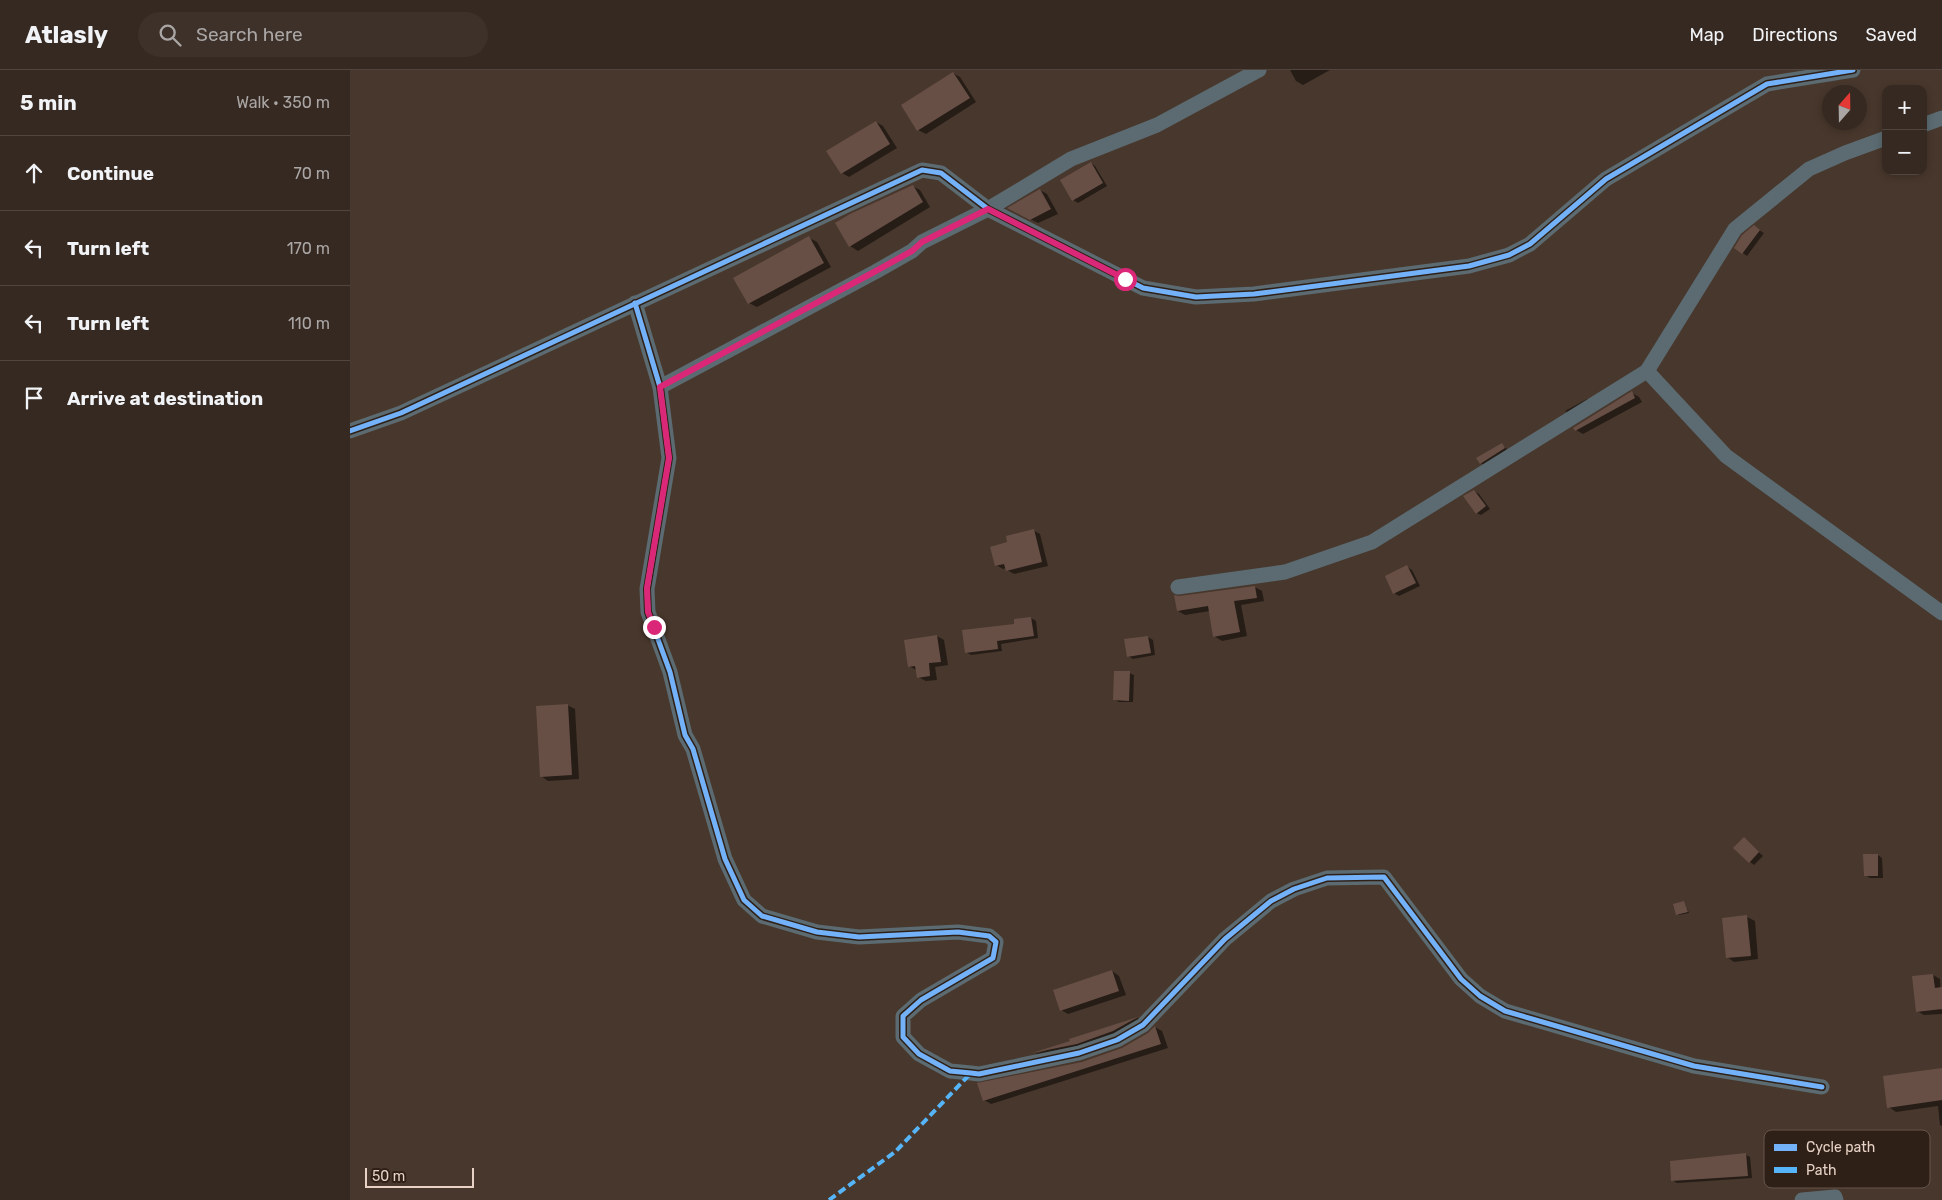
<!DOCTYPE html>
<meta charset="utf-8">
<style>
body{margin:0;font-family:Rubik,sans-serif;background:#3d312a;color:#f1f3f6}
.controls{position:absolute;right:15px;top:15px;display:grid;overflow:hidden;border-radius:10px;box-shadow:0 2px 8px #0003}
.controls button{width:45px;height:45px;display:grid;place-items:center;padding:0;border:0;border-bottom:1px solid #50453f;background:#362921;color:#f1f3f6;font:25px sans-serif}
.compass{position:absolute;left:1472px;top:15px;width:45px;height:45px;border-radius:50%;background:#362921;box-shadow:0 2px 8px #0003;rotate:20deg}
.scale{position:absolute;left:15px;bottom:12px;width:109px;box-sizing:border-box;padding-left:5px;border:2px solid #e7d2c5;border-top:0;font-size:14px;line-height:18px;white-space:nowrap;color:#e7d2c5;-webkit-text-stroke:4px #2f2017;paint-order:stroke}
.stop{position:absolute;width:15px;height:15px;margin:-11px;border:4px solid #db2777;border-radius:50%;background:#fff}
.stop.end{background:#db2777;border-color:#fff;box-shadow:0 1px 5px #0008}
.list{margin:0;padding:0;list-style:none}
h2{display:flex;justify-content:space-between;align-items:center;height:65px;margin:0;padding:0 20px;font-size:21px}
h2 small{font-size:16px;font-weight:400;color:#aaa6a5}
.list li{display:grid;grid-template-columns:32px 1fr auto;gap:15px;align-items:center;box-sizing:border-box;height:75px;padding:0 20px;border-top:1px solid #50453f}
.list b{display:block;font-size:19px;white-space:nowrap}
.list em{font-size:16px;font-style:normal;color:#aaa6a5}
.icon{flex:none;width:28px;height:28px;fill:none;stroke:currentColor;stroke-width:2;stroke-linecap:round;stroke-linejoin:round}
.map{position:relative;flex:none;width:1592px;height:1130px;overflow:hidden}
header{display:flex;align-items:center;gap:30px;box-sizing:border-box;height:70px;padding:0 25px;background:#362921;border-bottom:1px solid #50453f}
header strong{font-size:24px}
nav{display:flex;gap:28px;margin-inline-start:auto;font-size:18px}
.search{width:350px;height:45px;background:#3d312a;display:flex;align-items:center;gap:12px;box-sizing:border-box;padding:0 18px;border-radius:28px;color:#aaa6a5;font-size:19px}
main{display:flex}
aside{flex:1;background:#362921}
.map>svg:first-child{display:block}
.shadow{fill:#0007}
.building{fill:#684f46}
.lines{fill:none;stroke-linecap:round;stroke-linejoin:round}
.minor{stroke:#5b6b71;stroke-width:15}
.quiet{stroke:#56b5f8;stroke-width:4;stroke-dasharray:8 4;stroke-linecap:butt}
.cycleway-casing{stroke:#2f2017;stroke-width:8}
.cycleway{stroke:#73b2f8;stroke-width:5}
.route{stroke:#db2777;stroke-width:6}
.key{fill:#2f2017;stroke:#66554b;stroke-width:1}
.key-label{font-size:14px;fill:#e7d2c5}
</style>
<header>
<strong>Atlasly</strong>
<div class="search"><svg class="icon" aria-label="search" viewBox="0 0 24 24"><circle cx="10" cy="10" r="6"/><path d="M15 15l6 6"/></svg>Search here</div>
<nav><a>Map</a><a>Directions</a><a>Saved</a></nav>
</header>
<main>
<aside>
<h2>5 min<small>Walk · 350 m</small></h2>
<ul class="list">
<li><svg class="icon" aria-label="ahead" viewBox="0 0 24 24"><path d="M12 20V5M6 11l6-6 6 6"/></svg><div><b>Continue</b></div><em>70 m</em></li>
<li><svg class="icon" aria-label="left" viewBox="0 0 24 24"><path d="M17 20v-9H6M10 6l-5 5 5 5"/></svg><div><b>Turn left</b></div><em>170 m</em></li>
<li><svg class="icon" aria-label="left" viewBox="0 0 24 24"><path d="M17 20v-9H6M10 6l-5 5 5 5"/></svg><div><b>Turn left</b></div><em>110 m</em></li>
<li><svg class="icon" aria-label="arrive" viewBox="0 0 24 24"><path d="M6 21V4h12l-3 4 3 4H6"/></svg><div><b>Arrive at destination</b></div></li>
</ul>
</aside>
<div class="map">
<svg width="1592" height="1130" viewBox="0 0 1592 1130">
<rect width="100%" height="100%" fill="#48372c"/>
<g class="shadow">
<path d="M940,0H980L953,15L946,11Z"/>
<path d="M603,3L610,7L626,32L576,64L568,60Z"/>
<path d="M526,52L533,56L547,78L499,107L492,103Z"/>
<path d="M741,93L745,96L757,116L728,133L723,130Z"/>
<path d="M562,116L570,120L580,137L508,181L500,176L486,154Z"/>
<path d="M690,120L697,124L708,144L688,153L666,142Z"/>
<path d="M1409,160L1414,163L1397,186L1386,178Z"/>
<path d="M459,168L467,172L481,197L407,237L399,233Z"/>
<path d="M1282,323L1289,327L1292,332L1233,364L1226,360Z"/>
<path d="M1237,329L1243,332L1222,345L1215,341Z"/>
<path d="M1152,375L1159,381L1135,396L1131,393Z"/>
<path d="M1124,421L1129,424L1140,439L1131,445L1126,443Z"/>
<path d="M683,460L690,464L698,496L664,504L657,500L656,498L653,499L646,495L659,473Z"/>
<path d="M1057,497L1062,500L1070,516L1049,526L1044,523Z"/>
<path d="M905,517L912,521L914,531L891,535L897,566L872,571L864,566L860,541L835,545L828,541Z"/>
<path d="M681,548L686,551L688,568L651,574L652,581L621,585L616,582Z"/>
<path d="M587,566L594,570L598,595L585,597L587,610L576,611L568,607L566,600L559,596Z"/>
<path d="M798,567L803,570L805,585L783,589L778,586L776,570Z"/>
<path d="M779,603L784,605L783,632H769L764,629Z"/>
<path d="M217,635L225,639L229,709L198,711L191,706Z"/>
<path d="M1394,769L1413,786L1404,795L1400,792Z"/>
<path d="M1528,785L1532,788L1533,808H1520L1515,805Z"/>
<path d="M1334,832L1339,843L1329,845L1328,844Z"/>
<path d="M1397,847L1405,851L1408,889L1384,892L1377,887L1373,849Z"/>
<path d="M762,901L769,906L776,925L718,944L711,940Z"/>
<path d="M1583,905L1590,909L1592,944L1574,945L1567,941Z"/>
<path d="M788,948L793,952L771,965L690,987L685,984L722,972L721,970Z"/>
<path d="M805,957L812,961L818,978L641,1034L634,1030L772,979L799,964Z"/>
<path d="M1592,999V1056L1590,1055L1588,1036L1546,1042L1539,1037Z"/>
<path d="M1396,1085L1400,1087L1402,1108L1327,1113L1322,1110Z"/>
</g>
<g class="building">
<path d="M603,2L620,28L567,61L551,35Z"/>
<path d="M526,51L540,74L491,104L476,81Z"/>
<path d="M741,92L753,113L722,131L710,110Z"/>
<path d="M563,115L573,132L499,177L485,153L500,144Z"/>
<path d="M690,119L701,139L680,150L657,138Z"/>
<path d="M1404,155L1410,160L1392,184L1384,178L1392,165Z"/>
<path d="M459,166L474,193L398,234L383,208Z"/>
<path d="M1282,321L1285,328L1225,361L1223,358Z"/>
<path d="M1152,373L1155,378L1130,394L1126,388Z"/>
<path d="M1124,420L1136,436L1126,444L1113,426Z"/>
<path d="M684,459L692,492L656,501L654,494L645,496L640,477L657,472L656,466Z"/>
<path d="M1057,495L1066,513L1043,524L1035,506Z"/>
<path d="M905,516L907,528L884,531L890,562L863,567L858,536L827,541L824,525L829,526Z"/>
<path d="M681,547L684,566L647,571L648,579L615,583L612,560L664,554V549Z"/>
<path d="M587,565L591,592L579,593L580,606L567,608L565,596L558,597L554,570Z"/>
<path d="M798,566L801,583L777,587L774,569Z"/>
<path d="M764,601H780L779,631L763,630Z"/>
<path d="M218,634L222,705L190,707L186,636Z"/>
<path d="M1394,767L1409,782L1399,793L1383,778Z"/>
<path d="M1513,784H1528V806H1514Z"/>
<path d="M1334,831L1338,842L1326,845L1323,834Z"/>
<path d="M1397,845L1401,886L1376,888L1372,848Z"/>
<path d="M762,900L769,921L710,941L703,920Z"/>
<path d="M1583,904L1585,918L1592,917V939L1566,942L1562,906Z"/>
<path d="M788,947L763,961L727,974L682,983L720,971L719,969Z"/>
<path d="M805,956L811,974L633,1031L627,1013L732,992L772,978L798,963Z"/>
<path d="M1592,998V1030L1537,1038L1533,1006Z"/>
<path d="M1396,1083L1398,1106L1321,1111L1320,1091Z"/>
</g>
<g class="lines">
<g class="minor">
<path d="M1573,55L1592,48"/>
<path d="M285,233L310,317L319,388L297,519L298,542L320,602L335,665L343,679L375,789L394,830L412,846L467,862L509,867L608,862L639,866L646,872L643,888L571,930L553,946V967L569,984L600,1001L621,1003L629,1004L729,983L767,970L793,955L875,869L921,831L944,819L977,808L1034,807L1111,909L1130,926L1155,941L1344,996L1472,1017"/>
<path d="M1297,301L1376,386L1592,543"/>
<path d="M310,317L525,202L562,181L572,172L638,139L721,89L807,55L909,0"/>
<path d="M0,361L51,343L572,100L591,103L638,139L793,218L846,227L904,224L1119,196L1159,185L1180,174L1256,109L1417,14L1503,0"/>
<path d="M828,517L935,502L1022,472L1297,301L1385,159L1459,99L1495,83L1536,68"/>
<path d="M1452,1130L1485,1127L1486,1130"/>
</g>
<path class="quiet" d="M479,1130L545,1082L621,1003"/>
<defs>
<g id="cycleway">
<path d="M285,233L310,317L319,388L297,519L298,542L320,602L335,665L343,679L375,789L394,830L412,846L467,862L509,867L608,862L639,866L646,872L643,888L571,930L553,946V967L569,984L600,1001L621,1003L629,1004L729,983L767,970L793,955L875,869L921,831L944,819L977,808L1034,807L1111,909L1130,926L1155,941L1344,996L1472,1017"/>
<path d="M0,361L51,343L572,100L591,103L638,139L793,218L846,227L904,224L1119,196L1159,185L1180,174L1256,109L1417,14L1503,0"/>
</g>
</defs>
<use href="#cycleway" class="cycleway-casing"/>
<use href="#cycleway" class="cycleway"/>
</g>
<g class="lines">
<path class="route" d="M304,557L298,542L297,518L319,388L310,317L524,202L562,181L572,172L638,139L775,209"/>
</g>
<rect x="1414" y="1060" width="166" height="58" rx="8" class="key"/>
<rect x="1424" y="1074" width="23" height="7" fill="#73b2f8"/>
<rect x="1424" y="1097" width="23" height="6" fill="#56b5f8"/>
<g class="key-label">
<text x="1456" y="1082">Cycle path</text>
<text x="1456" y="1105">Path</text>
</g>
</svg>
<div class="controls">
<button>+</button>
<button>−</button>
</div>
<svg class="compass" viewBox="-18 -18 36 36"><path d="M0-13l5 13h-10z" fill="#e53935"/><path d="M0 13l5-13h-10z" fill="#aaa6a5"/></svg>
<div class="scale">50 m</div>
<div class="stop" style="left:775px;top:209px"></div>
<div class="stop end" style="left:304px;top:557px"></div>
</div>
</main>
